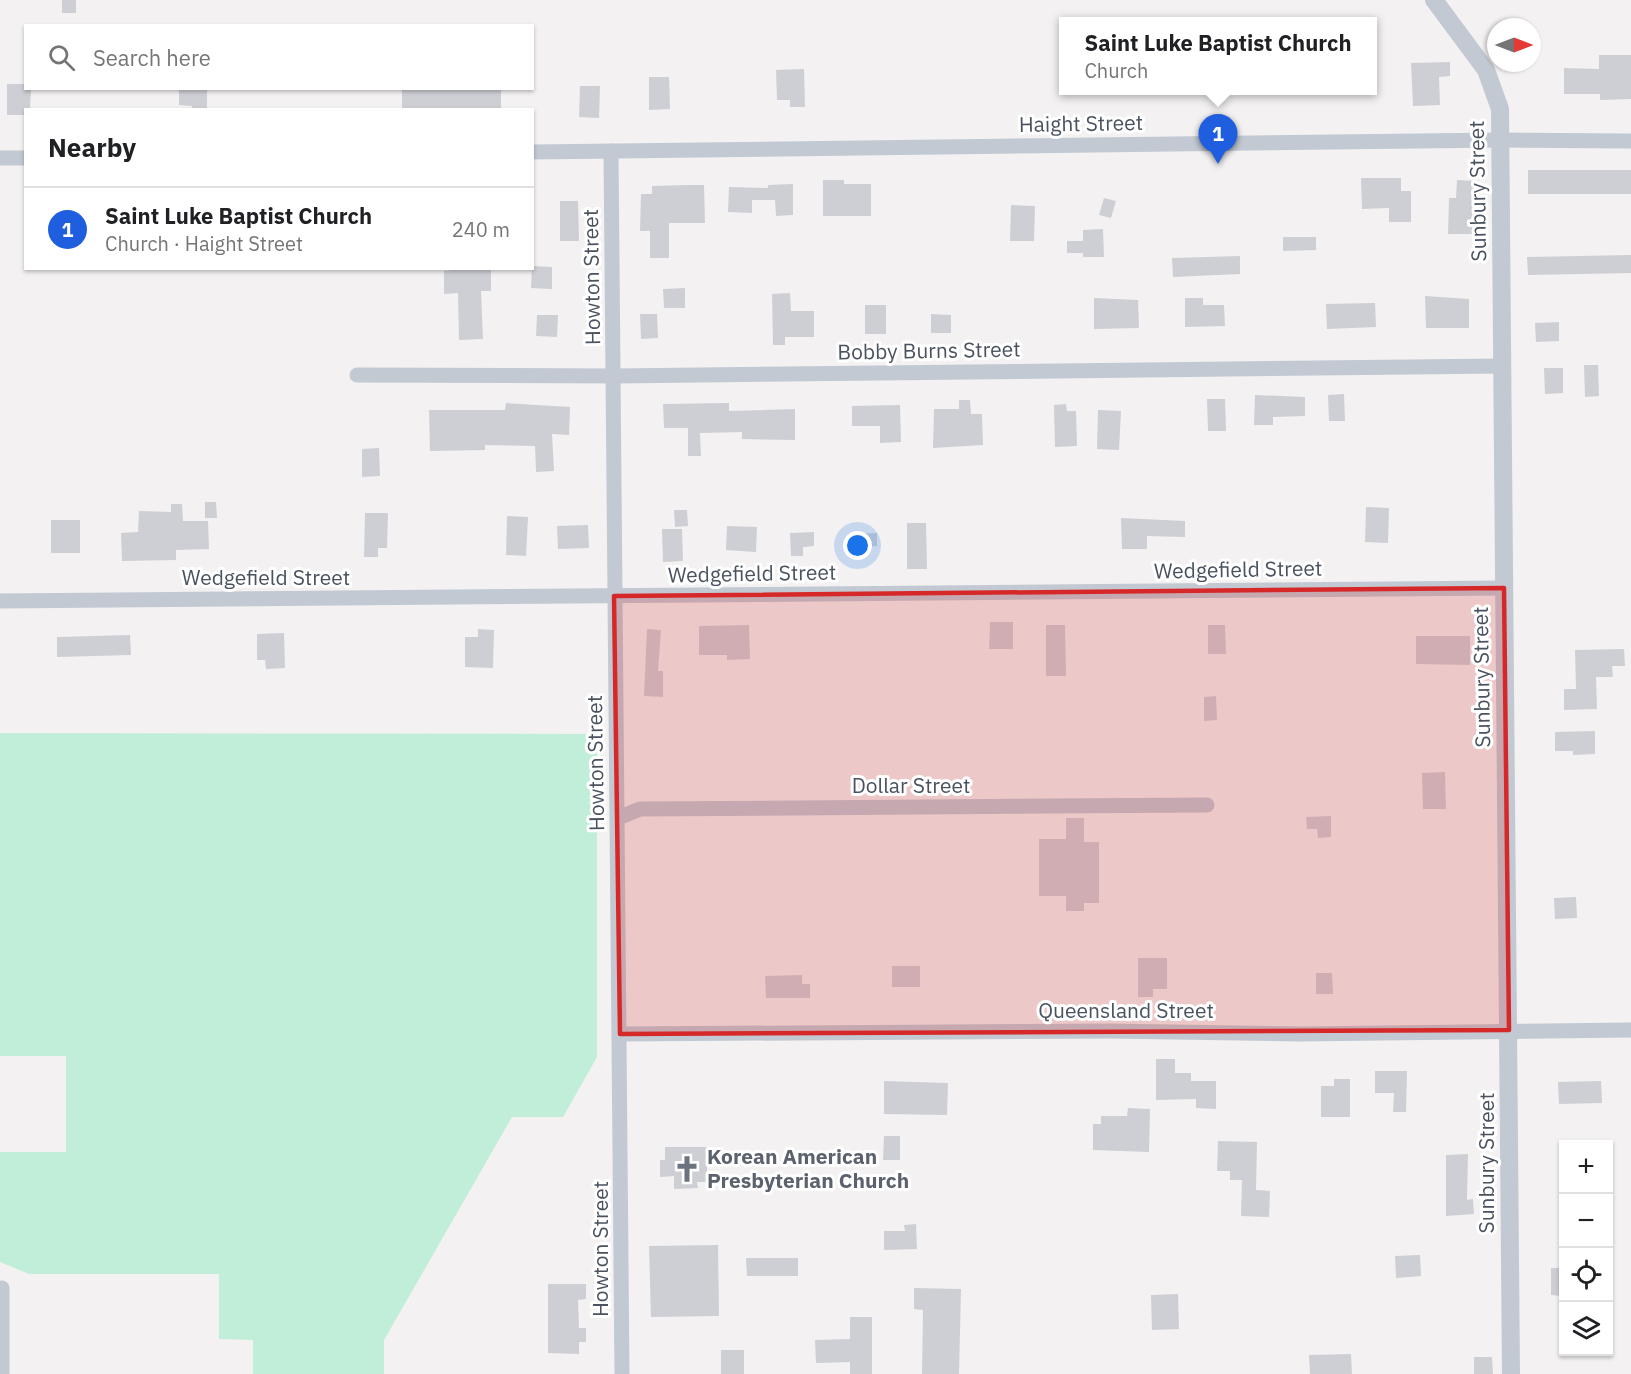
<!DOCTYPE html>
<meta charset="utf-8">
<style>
body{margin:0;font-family:"IBM Plex Sans",sans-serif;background:#f2f2f2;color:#202124}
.controls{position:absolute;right:18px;bottom:18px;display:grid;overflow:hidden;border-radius:0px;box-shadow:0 2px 4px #0004}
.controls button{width:54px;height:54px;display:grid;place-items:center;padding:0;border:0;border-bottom:2px solid #e0e0e0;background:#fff;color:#202124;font:30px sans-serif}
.compass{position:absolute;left:1487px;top:18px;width:54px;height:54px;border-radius:50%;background:#fff;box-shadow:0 2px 4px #0004;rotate:90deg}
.you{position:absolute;left:858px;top:546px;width:21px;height:21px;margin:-15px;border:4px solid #fff;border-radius:50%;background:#1a73e8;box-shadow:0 0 0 9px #1a73e833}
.badge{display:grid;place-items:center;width:39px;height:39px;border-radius:50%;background:#1f5edf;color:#fff;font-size:20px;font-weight:700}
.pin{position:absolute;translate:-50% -50px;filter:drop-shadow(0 2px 3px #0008)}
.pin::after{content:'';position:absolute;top:32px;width:21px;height:18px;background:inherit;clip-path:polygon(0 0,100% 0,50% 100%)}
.popup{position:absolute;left:1059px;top:17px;width:318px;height:78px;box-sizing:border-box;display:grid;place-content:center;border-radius:0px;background:#fff;filter:drop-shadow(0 2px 4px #0005);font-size:20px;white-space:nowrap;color:#757577}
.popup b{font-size:22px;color:#202124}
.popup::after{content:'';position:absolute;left:50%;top:100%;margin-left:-12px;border:12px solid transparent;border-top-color:#fff}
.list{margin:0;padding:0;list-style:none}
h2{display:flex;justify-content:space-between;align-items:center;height:78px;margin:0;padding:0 24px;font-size:26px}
h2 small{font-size:20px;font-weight:400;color:#757577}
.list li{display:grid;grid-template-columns:39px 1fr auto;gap:18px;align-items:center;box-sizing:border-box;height:84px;padding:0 24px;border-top:2px solid #e0e0e0}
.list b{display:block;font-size:22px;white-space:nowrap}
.list p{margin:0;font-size:20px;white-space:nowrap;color:#757577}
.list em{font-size:20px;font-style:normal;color:#757577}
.icon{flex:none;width:33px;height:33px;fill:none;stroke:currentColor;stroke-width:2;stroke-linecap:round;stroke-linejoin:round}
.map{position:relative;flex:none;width:1631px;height:1374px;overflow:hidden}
.search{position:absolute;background:#fff;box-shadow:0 2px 4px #0004;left:24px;top:24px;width:510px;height:66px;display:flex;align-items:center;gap:15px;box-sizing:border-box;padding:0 21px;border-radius:0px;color:#757577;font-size:22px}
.panel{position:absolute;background:#fff;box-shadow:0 2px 4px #0004;left:24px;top:108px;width:510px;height:162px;border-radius:0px}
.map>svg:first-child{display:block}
.green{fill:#c1eed8}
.building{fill:#cecfd5}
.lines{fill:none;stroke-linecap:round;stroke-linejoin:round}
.minor{stroke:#c2c9d2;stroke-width:15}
.tertiary{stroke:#c2c9d2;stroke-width:18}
.marked{fill:#d62828;fill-opacity:0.2;stroke:#d62828;stroke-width:4.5;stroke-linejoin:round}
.labels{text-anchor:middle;stroke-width:6;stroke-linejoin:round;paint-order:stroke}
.street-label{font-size:21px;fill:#49525e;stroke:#fff}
.worship-label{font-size:21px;font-weight:bold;fill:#5b616d;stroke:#fff;text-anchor:start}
</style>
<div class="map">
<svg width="1631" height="1374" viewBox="0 0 1631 1374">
<rect width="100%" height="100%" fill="#f3f1f1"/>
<path class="green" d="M0,733L597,734V1057L563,1117H512L384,1340V1374H253V1340L219,1339V1274H29L0,1262V1152H66V1056H0Z"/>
<g class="building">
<rect x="62" y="0" width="14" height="13"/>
<path d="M1599,55H1631V99L1600,100V94H1564V68L1599,69Z"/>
<path d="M1450,62V76L1439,77L1440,105L1413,106L1411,63Z"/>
<path d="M804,69L805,107H790V100H777L776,70Z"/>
<path d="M649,77H669L670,109L649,110Z"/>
<path d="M7,84H26V88H31L30,110H26V115H7Z"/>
<path d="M580,86H600L599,118L579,117Z"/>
<path d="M179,88H207V110H192V106L179,105Z"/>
<path d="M402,88H501V108L402,110Z"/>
<rect x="1528" y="170" width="103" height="24"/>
<path d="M1361,178H1401V191H1411V222H1389V208L1362,209Z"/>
<path d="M823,180H844V184H871V216H823Z"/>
<path d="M1457,180L1476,181L1474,234H1448L1449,198H1456Z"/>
<path d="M793,184V215L776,216L775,200H752V213L728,212L729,187L768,188V185Z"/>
<path d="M689,185H704L705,223H669V258H650V231H640L641,194H652V186Z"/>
<path d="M1104,198L1116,201L1111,218L1099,215Z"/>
<path d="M560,201H578L579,241H560Z"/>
<path d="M1011,205L1035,206L1034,241H1010Z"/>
<path d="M1103,229L1104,257H1083V253H1067V241H1083V230Z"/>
<path d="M1283,237H1316V250L1283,251Z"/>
<path d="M1631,255V273L1528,275L1527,257Z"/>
<path d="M1240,256V274L1173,277L1172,258Z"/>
<path d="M532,266L552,267V289L531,288Z"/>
<path d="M467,268H491V291H481L483,339L459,340L458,293L444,294V271Z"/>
<path d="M685,288V308H664L663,289Z"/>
<path d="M790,293L791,311H814V337H785V345H773L772,294Z"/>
<path d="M1425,296L1469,299V328H1426Z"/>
<path d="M1094,298L1138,300L1139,328L1094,329Z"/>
<path d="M1185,298H1203V305H1224L1225,326L1185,327Z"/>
<path d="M1375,303L1376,327L1327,329L1326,304Z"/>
<rect x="865" y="305" width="21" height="29"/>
<path d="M640,314H657L658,338L641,339Z"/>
<path d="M931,314L951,315V333H931Z"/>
<path d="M537,315H558L557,337L536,336Z"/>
<path d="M1559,322V341L1536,342L1535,323Z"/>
<path d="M1584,365H1598L1599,396L1585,397Z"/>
<path d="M1544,368H1563V393L1545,394Z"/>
<path d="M1344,394L1345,421H1329L1328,395Z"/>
<path d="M1255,395L1305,397V416L1273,417V425H1254Z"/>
<path d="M1207,399H1225L1226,431H1208Z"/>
<path d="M959,400H970L971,414H982L983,445L933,448L934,409H959Z"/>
<path d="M506,403L570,407L569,435L552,434L554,471L536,472L535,446L485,445V450L430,451L429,410H505Z"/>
<path d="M729,403V411L795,409V440L742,439V432L700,433L701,456H688V428H664L663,404Z"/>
<path d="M1066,404L1067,411H1076L1077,446L1055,447L1054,405Z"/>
<path d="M900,405L901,442L880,443V426H852V406Z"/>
<path d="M1098,410L1121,411L1119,450L1097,449Z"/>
<path d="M379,448L380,476L362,477V449Z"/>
<path d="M205,502H216L217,518H205Z"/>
<path d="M171,504H182L183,521H208L209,549L176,550V560L122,561L121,533L138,532L139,511L171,512Z"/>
<path d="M1366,507L1389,508L1388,543L1365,542Z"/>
<path d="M674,510H687L688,526L675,527Z"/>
<path d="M365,513H388L387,548H378V557H364Z"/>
<path d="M507,516L528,517L526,556L506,555Z"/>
<path d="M1121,518L1185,521V537L1147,536V549H1122Z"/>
<rect x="51" y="520" width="29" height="33"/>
<path d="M907,523H926L927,569H907Z"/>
<path d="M588,525L589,548L558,549L557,526Z"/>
<path d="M727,526L757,527L756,552L726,550Z"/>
<path d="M662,529H682L683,561L663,562Z"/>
<path d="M814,532V546L803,547V556H791L790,533Z"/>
<path d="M877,533V546L866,547V555L854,556V534Z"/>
<path d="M990,622H1013V649H989Z"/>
<path d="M749,625L750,659L727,660V655H699V626Z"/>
<path d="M1046,625H1065L1066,676H1046Z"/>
<path d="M1208,625H1225L1226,654H1208Z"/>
<path d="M478,629L494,630L493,668L465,667V637H478Z"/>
<path d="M647,629L661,630L658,671H663V697L644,696Z"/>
<path d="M284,633L285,668L266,669L265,660H257V634Z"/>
<path d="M130,635L131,655L57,657V637Z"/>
<path d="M1416,636H1470V665L1416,664Z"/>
<path d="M1624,649L1625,666H1612L1613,677H1596L1597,709L1564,710V689H1576L1575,650Z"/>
<path d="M1216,696L1217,720L1204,721V697Z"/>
<path d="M1595,731V754L1573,755V751H1555V732Z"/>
<path d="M1445,772L1446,809H1423L1422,773Z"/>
<path d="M1331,816V837L1318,838L1317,829H1307L1306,817Z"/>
<path d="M1066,818H1084V842H1099V903H1084V911H1066V896H1039V839H1066Z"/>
<path d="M1576,897L1577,918L1555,919L1554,898Z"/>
<path d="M1138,958H1167V989H1153V997H1138Z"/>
<rect x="892" y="966" width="28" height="21"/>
<path d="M1316,973H1332L1333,994H1316Z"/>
<path d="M802,975V984H810V998H766L765,976Z"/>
<path d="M1156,1059H1175V1073H1191V1081H1216V1109L1196,1108V1099L1156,1100Z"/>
<path d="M1375,1071H1407L1406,1112H1393L1394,1093H1375Z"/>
<path d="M1334,1079H1350V1117H1321V1086H1334Z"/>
<path d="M884,1081L948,1083L947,1115L884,1114Z"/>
<path d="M1601,1081L1602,1103L1559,1104L1558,1082Z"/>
<path d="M1128,1108L1150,1109L1149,1152L1093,1150V1124H1101V1116H1127Z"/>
<path d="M884,1136H900V1160H883Z"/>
<path d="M1218,1141L1257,1142L1256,1190L1270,1191L1269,1217L1241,1216L1242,1180H1230V1171H1217Z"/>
<path d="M665,1147H707V1182H697L698,1188L674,1189V1176L660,1177V1160H665Z"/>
<path d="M1468,1154L1467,1200L1473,1199L1474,1214L1446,1216V1155Z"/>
<path d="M916,1224L917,1249L884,1250V1231H905L904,1225Z"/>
<path d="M718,1245L719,1316L651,1317L649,1246Z"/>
<path d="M1420,1255L1421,1276L1396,1278L1395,1256Z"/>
<path d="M746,1258H798V1276H747Z"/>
<path d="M1551,1268H1563V1296L1551,1295Z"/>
<path d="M548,1284H586V1299L578,1300L579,1328H586V1342H579V1354L548,1353Z"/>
<path d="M914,1288L961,1289L959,1374H922L923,1310L914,1309Z"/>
<path d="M1178,1294L1179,1329L1152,1330L1151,1295Z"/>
<path d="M850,1317H872V1374H850V1362L816,1363L815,1340L850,1339Z"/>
<rect x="721" y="1350" width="23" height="24"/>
<path d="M1351,1354L1352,1374H1310L1309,1355Z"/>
<path d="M1474,1357H1492L1493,1374H1474Z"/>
</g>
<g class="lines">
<g class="minor">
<path d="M611,151L622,1374"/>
<path d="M532,152L1501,140L1631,141"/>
<path d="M0,158H26"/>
<path d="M357,375L615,376L1502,366"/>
<path d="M0,601L1504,588"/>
<path d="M618,818L640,809L1207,805"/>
<path d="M620,1034L1109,1031L1301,1034L1631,1030"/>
<path d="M2,1288V1374"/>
</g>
<path class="tertiary" d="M1434,0L1486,70L1500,109L1511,1374"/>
</g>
<path class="marked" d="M1504,588L1509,1030L620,1034L614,596Z"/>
<defs>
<symbol id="church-bare" viewBox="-9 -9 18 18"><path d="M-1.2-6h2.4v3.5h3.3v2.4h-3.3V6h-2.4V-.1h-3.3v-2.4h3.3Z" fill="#6b7280" stroke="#fff" stroke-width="2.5" paint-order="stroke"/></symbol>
</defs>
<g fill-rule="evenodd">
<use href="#church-bare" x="668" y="1150" width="38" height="38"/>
</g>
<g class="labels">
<g class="street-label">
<text transform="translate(1081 124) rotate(-1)" y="7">Haight Street</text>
<text transform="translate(1478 191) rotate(-91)" y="7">Sunbury Street</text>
<text transform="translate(592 277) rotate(-91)" y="7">Howton Street</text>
<text transform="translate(929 351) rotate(-1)" y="7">Bobby Burns Street</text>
<text transform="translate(1238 570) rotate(-1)" y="7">Wedgefield Street</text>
<text transform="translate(752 574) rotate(-1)" y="7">Wedgefield Street</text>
<text x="266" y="585">Wedgefield Street</text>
<text transform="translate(1482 677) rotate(-91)" y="7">Sunbury Street</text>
<text transform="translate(596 763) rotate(-91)" y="7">Howton Street</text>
<text x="911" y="793">Dollar Street</text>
<text x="1126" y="1018">Queensland Street</text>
<text transform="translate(1487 1163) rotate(-90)" y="7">Sunbury Street</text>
<text transform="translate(601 1249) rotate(-90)" y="7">Howton Street</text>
</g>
<g class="worship-label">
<text x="707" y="1164">Korean American<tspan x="707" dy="24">Presbyterian Church</tspan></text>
</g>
</g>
</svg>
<div class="controls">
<button>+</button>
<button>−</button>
<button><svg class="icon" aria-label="locate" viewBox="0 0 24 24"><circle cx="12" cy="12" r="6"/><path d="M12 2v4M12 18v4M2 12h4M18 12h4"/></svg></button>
<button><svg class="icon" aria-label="layers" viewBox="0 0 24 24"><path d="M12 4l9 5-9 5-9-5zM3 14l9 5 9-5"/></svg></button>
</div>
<svg class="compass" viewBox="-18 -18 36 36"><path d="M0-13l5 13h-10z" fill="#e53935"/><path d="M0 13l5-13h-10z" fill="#757577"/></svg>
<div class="you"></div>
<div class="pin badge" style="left:1218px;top:164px">1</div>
<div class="popup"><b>Saint Luke Baptist Church</b>Church</div>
<div class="search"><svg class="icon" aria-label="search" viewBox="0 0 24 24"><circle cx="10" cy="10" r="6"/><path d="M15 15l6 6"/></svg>Search here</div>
<section class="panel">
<h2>Nearby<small></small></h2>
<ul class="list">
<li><span class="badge">1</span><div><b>Saint Luke Baptist Church</b><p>Church · Haight Street</p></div><em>240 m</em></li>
</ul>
</section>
</div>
